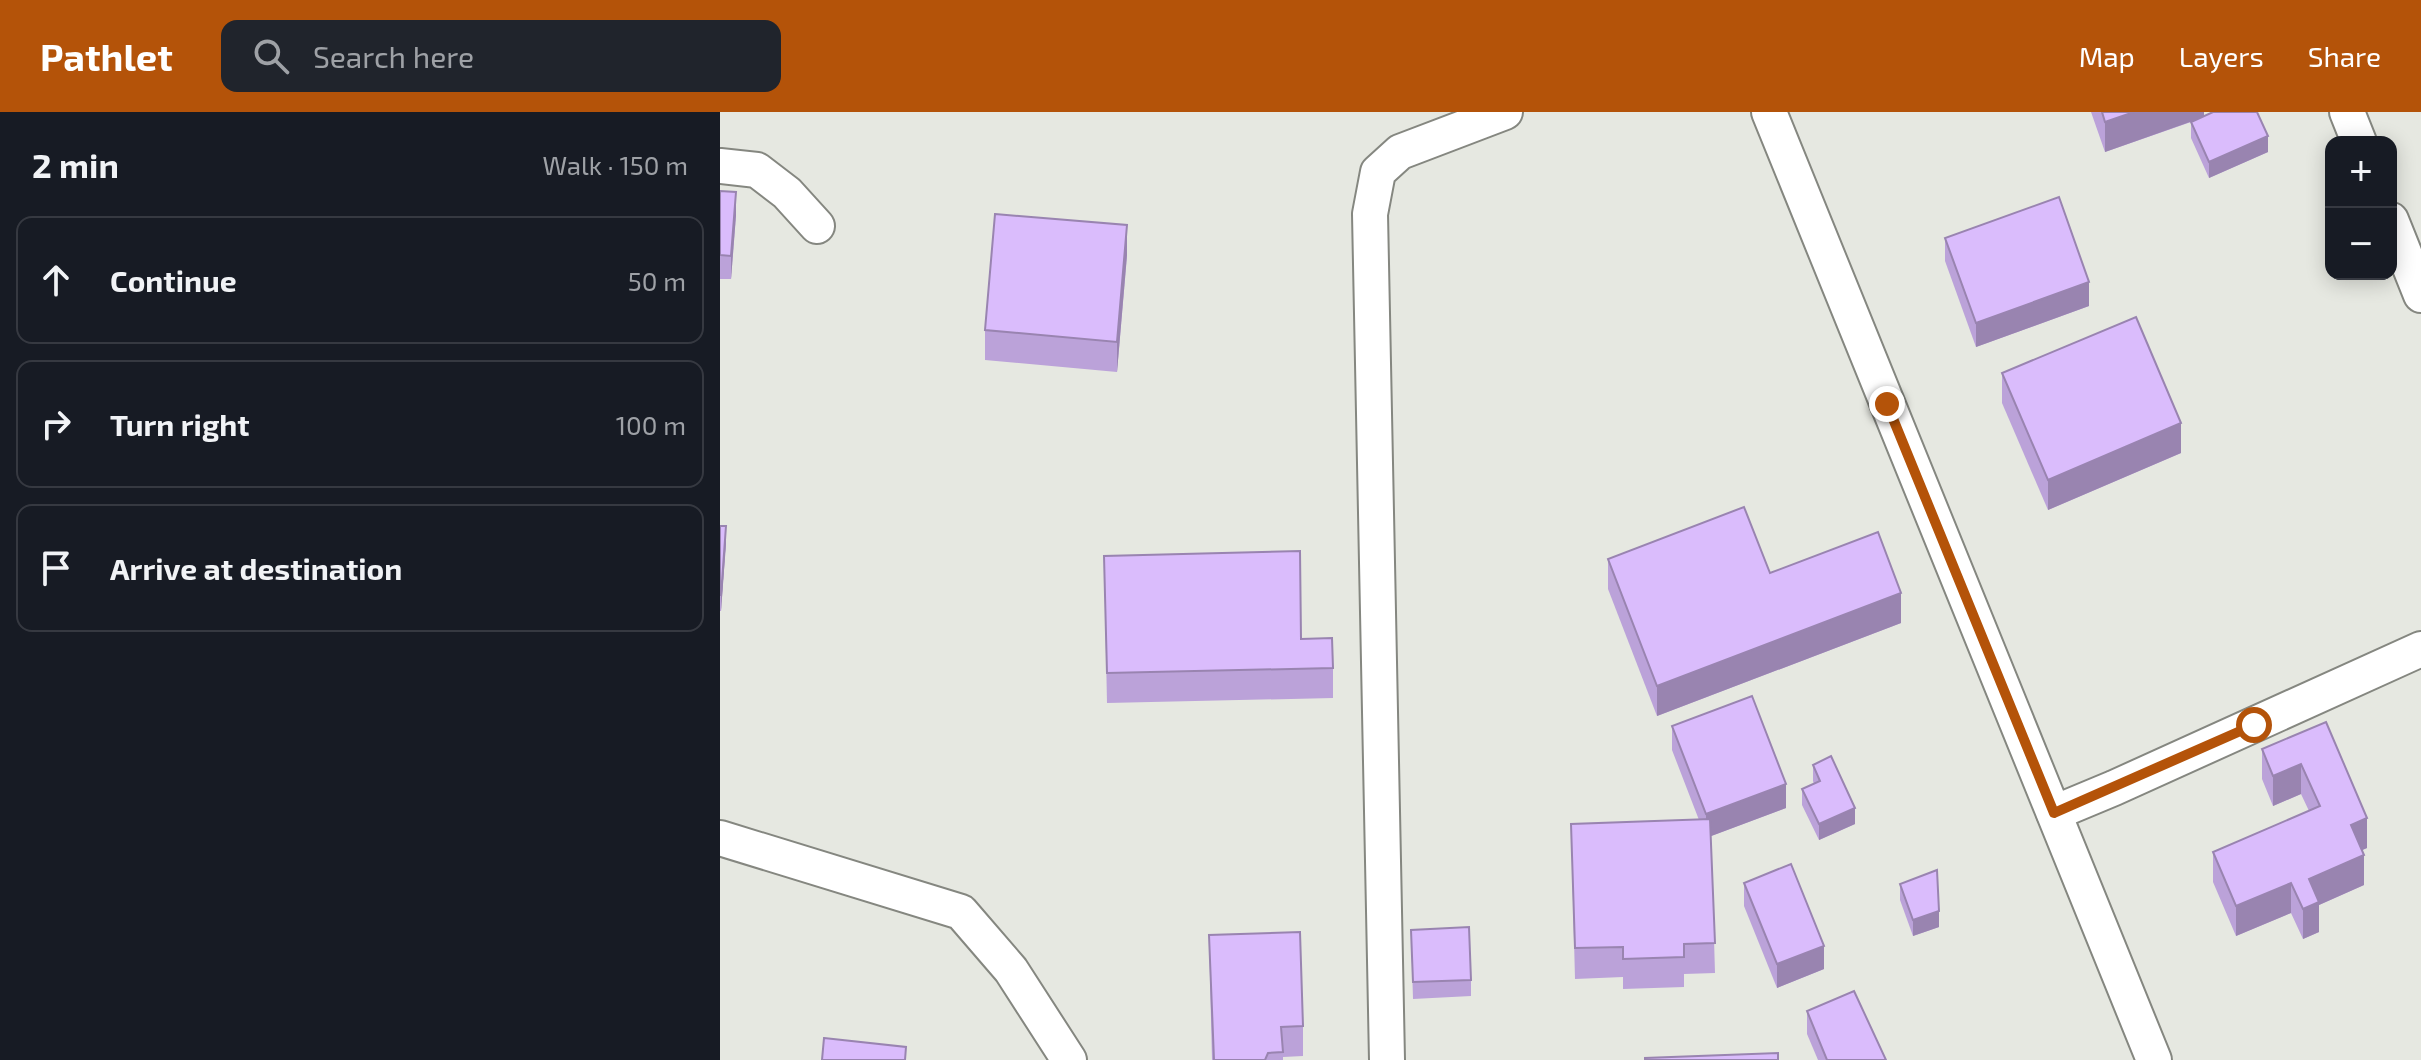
<!DOCTYPE html>
<meta charset="utf-8">
<style>
body{margin:0;font-family:"Exo 2",sans-serif;background:#20242c;color:#f1f3f6}
.controls{position:absolute;right:24px;top:24px;display:grid;overflow:hidden;border-radius:16px;box-shadow:0 4px 20px #0003}
.controls button{width:72px;height:72px;display:grid;place-items:center;padding:0;border:0;border-bottom:2px solid #363941;background:#171b24;color:#f1f3f6;font:40px sans-serif}
.stop{position:absolute;width:24px;height:24px;margin:-18px;border:6px solid #b45309;border-radius:50%;background:#fff}
.stop.end{background:#b45309;border-color:#fff;box-shadow:0 2px 8px #0008}
.list{margin:0;padding:0;list-style:none}
h2{display:flex;justify-content:space-between;align-items:center;height:104px;margin:0;padding:0 32px;font-size:34px}
h2 small{font-size:26px;font-weight:400;color:#9ea1a6}
.list li{display:grid;grid-template-columns:52px 1fr auto;gap:24px;align-items:center;box-sizing:border-box;height:128px;margin:0 16px 16px;padding:0 16px;border:2px solid #363941;border-radius:16px}
.list b{display:block;font-size:30px;white-space:nowrap}
.list em{font-size:26px;font-style:normal;color:#9ea1a6}
.icon{flex:none;width:44px;height:44px;fill:none;stroke:currentColor;stroke-width:2;stroke-linecap:round;stroke-linejoin:round}
.map{position:relative;flex:none;width:1701px;height:948px;overflow:hidden}
header{display:flex;align-items:center;gap:48px;box-sizing:border-box;height:112px;padding:0 40px;background:#b45309;color:#fff}
header strong{font-size:38px}
nav{display:flex;gap:44px;margin-inline-start:auto;font-size:28px}
.search{width:560px;height:72px;background:#20242c;display:flex;align-items:center;gap:20px;box-sizing:border-box;padding:0 28px;border-radius:16px;color:#9ea1a6;font-size:30px}
main{display:flex}
aside{flex:1;background:#171b24}
.map>svg:first-child{display:block}
.lines{fill:none;stroke-linecap:round;stroke-linejoin:round}
.minor-casing{stroke:#858780;stroke-width:38}
.minor{stroke:#fff;stroke-width:34}
.wall{fill:#bba2d9}
.shaded-wall{fill:#9984b0}
.building{fill:#dabcfc;stroke:#9984b0;stroke-width:2}
.route{stroke:#b45309;stroke-width:10}
</style>
<header>
<strong>Pathlet</strong>
<div class="search"><svg class="icon" aria-label="search" viewBox="0 0 24 24"><circle cx="10" cy="10" r="6"/><path d="M15 15l6 6"/></svg>Search here</div>
<nav><a>Map</a><a>Layers</a><a>Share</a></nav>
</header>
<main>
<aside>
<h2>2 min<small>Walk · 150 m</small></h2>
<ul class="list">
<li><svg class="icon" aria-label="ahead" viewBox="0 0 24 24"><path d="M12 20V5M6 11l6-6 6 6"/></svg><div><b>Continue</b></div><em>50 m</em></li>
<li><svg class="icon" aria-label="right" viewBox="0 0 24 24"><path d="M7 20v-9h11M14 6l5 5-5 5"/></svg><div><b>Turn right</b></div><em>100 m</em></li>
<li><svg class="icon" aria-label="arrive" viewBox="0 0 24 24"><path d="M6 21V4h12l-3 4 3 4H6"/></svg><div><b>Arrive at destination</b></div></li>
</ul>
</aside>
<div class="map">
<svg width="1701" height="948" viewBox="0 0 1701 948">
<rect width="100%" height="100%" fill="#e6e8e1"/>
<g class="lines">
<defs>
<g id="minor">
<path d="M1049,0L1434,948"/>
<path d="M1627,0L1639,30"/>
<path d="M0,54L37,58L67,81L97,114"/>
<path d="M1671,108L1701,183"/>
<path d="M1334,701L1394,676L1701,537"/>
<path d="M0,726L241,800L291,858L349,948"/>
<path d="M667,948L650,102L658,60L680,40L785,0"/>
</g>
</defs>
<use href="#minor" class="minor-casing"/>
<use href="#minor" class="minor"/>
</g>
<g class="wall">
<path d="M1371,0H1484V4L1548,40L1489,66L1471,26V10L1385,40Z"/>
<path d="M0,79L16,103L11,167H0Z"/>
<path d="M1225,126L1369,194L1256,235L1225,149Z"/>
<path d="M407,143L397,260L265,248V218Z"/>
<path d="M1282,261L1461,341L1328,398L1282,291Z"/>
<path d="M0,414L6,431L1,499H0Z"/>
<path d="M384,444L581,527L613,556V586L387,591Z"/>
<path d="M888,447L1181,511L937,604L888,477Z"/>
<path d="M1606,610L1647,736L1642,738L1644,773L1599,793V820L1583,827L1571,801L1516,824L1493,770V740L1589,699L1581,682L1553,694L1542,667V637Z"/>
<path d="M952,614L1066,696L991,724L995,861L964,862V875L903,877V865L855,867L851,712L979,708L952,638Z"/>
<path d="M1093,653L1135,712L1099,728L1082,693V677L1094,672L1093,669Z"/>
<path d="M1024,771L1104,857L1057,876L1024,794Z"/>
<path d="M1180,772L1219,815L1193,824L1180,788Z"/>
<path d="M691,818L751,868V884L693,887Z"/>
<path d="M489,823L583,914V944L563,945V948H492Z"/>
<path d="M1087,899L1166,948H1098L1087,922Z"/>
</g>
<g class="shaded-wall">
<path d="M1414,0H1484V5L1385,40V10Z"/>
<path d="M1548,24V40L1489,66V50Z"/>
<path d="M16,80V103L11,167V144Z"/>
<path d="M407,113V143L397,260V230Z"/>
<path d="M1369,170V194L1256,235V211Z"/>
<path d="M1461,311V341L1328,398V368Z"/>
<path d="M6,414V431L1,499V483Z"/>
<path d="M1181,481V511L937,604V574Z"/>
<path d="M1581,652V682L1553,694V664Z"/>
<path d="M1066,672V696L986,726V702Z"/>
<path d="M1135,696V712L1099,728V712Z"/>
<path d="M1647,706V736L1631,743V713Z"/>
<path d="M1644,743V773L1599,793V820L1583,827V797L1589,767Z"/>
<path d="M1571,771V801L1516,824V794Z"/>
<path d="M1219,799V815L1193,824V808Z"/>
<path d="M1104,834V857L1057,876V852Z"/>
</g>
<g class="building">
<path d="M1382,0H1414L1385,10Z"/>
<path d="M1493,0H1537L1548,24L1489,50L1471,10Z"/>
<path d="M0,79L16,80L11,144L0,143Z"/>
<path d="M1339,85L1369,170L1256,211L1225,126Z"/>
<path d="M275,102L407,113L397,230L265,218Z"/>
<path d="M1416,205L1461,311L1328,368L1282,261Z"/>
<path d="M1024,395L1050,461L1158,420L1181,481L937,574L888,447Z"/>
<path d="M0,414H6L1,483H0Z"/>
<path d="M580,439L581,527L612,526L613,556L387,561L384,444Z"/>
<path d="M1032,584L1066,672L986,702L952,614Z"/>
<path d="M1606,610L1647,706L1631,713L1644,743L1589,767L1599,790L1583,797L1571,771L1516,794L1493,740L1600,694L1581,652L1553,664L1542,637Z"/>
<path d="M1111,644L1135,696L1099,712L1082,677L1100,669L1093,653Z"/>
<path d="M990,707L995,831L964,832V845L903,847V835L855,836L851,712Z"/>
<path d="M1071,752L1104,834L1057,852L1024,771Z"/>
<path d="M1217,758L1219,799L1193,808L1180,772Z"/>
<path d="M749,815L751,868L693,870L691,818Z"/>
<path d="M580,820L583,914L561,915L563,940L548,941L545,948H494L489,823Z"/>
<path d="M1134,879L1166,948H1107L1087,899Z"/>
<path d="M104,926L186,935L185,948H102Z"/>
<path d="M1058,941V948H925V946Z"/>
</g>
<g class="lines">
<path class="route" d="M1167,292L1334,701L1534,613"/>
</g>
</svg>
<div class="controls">
<button>+</button>
<button>−</button>
</div>
<div class="stop" style="left:1534px;top:613px"></div>
<div class="stop end" style="left:1167px;top:292px"></div>
</div>
</main>
